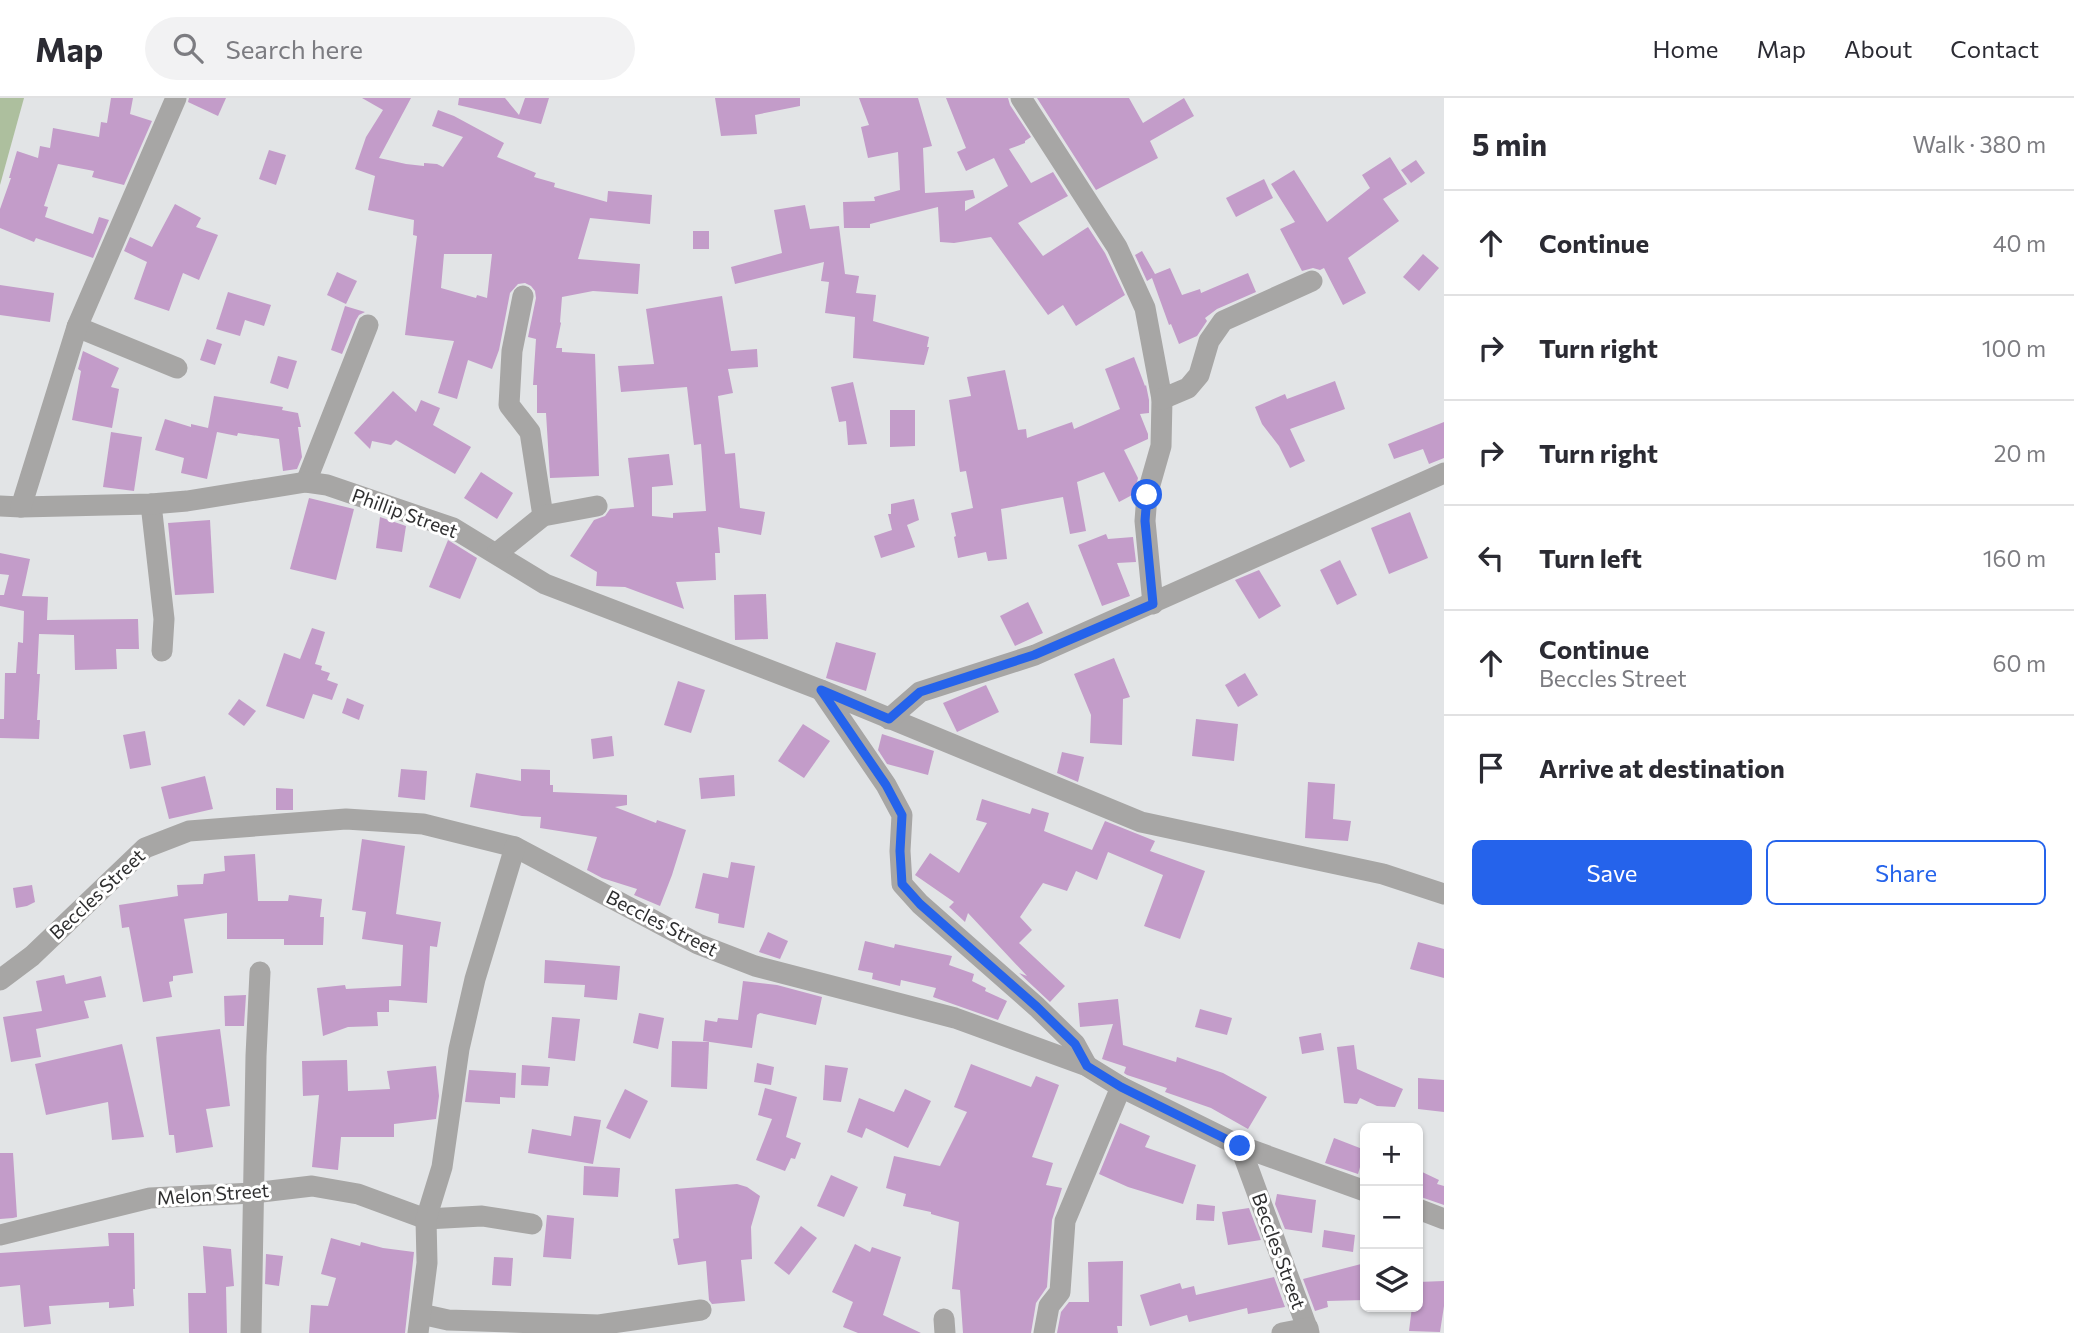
<!DOCTYPE html>
<meta charset="utf-8">
<style>
body{margin:0;font-family:Commissioner,sans-serif;background:#f2f2f3;color:#2b2b33}
.controls{position:absolute;right:21px;bottom:21px;display:grid;overflow:hidden;border-radius:10px;box-shadow:0 2px 5px #0004}
.controls button{width:63px;height:63px;display:grid;place-items:center;padding:0;border:0;border-bottom:2px solid #e1e1e2;background:#fff;color:#2b2b33;font:35px sans-serif}
.stop{position:absolute;width:21px;height:21px;margin:-16px;border:5px solid #2563eb;border-radius:50%;background:#fff}
.stop.end{background:#2563eb;border-color:#fff;box-shadow:0 2px 7px #0008}
.list{margin:0;padding:0;list-style:none}
h2{display:flex;justify-content:space-between;align-items:center;height:91px;margin:0;padding:0 28px;font-size:30px}
h2 small{font-size:23px;font-weight:400;color:#7c7c81}
.list li{display:grid;grid-template-columns:46px 1fr auto;gap:21px;align-items:center;box-sizing:border-box;height:105px;padding:0 28px;border-top:2px solid #e1e1e2}
.list b{display:block;font-size:26px;white-space:nowrap}
.list p{margin:0;font-size:23px;white-space:nowrap;color:#7c7c81}
.list em{font-size:23px;font-style:normal;color:#7c7c81}
.actions{display:flex;gap:14px;padding:21px 28px}
.actions a{flex:1;padding:16px 0;border:2px solid #2563eb;border-radius:10px;text-align:center;font-size:24px;color:#2563eb}
.actions .main{background:#2563eb;color:#fff}
.icon{flex:none;width:38px;height:38px;fill:none;stroke:currentColor;stroke-width:2;stroke-linecap:round;stroke-linejoin:round}
.map{position:relative;flex:none;width:1444px;height:1235px;overflow:hidden}
header{display:flex;align-items:center;gap:42px;box-sizing:border-box;height:98px;padding:0 35px;background:#fff;border-bottom:2px solid #e1e1e2}
header strong{font-size:33px}
nav{display:flex;gap:38px;margin-inline-start:auto;font-size:24px}
.search{width:490px;height:63px;background:#f2f2f3;display:flex;align-items:center;gap:18px;box-sizing:border-box;padding:0 24px;border-radius:38px;color:#7c7c81;font-size:26px}
main{display:flex}
aside{flex:1;background:#fff}
.map>svg:first-child{display:block}
.green{fill:#adbf9e}
.building{fill:#c39cc9;fill-rule:evenodd}
.lines{fill:none;stroke-linecap:round;stroke-linejoin:round}
.minor{stroke:#a7a6a5;stroke-width:21}
.route{stroke:#2563eb;stroke-width:9}
.labels{text-anchor:middle;stroke-width:6;stroke-linejoin:round;paint-order:stroke}
.street-label{font-size:19px;fill:#2e2e2f;stroke:#fff}
</style>
<header>
<strong>Map</strong>
<div class="search"><svg class="icon" aria-label="search" viewBox="0 0 24 24"><circle cx="10" cy="10" r="6"/><path d="M15 15l6 6"/></svg>Search here</div>
<nav><a>Home</a><a>Map</a><a>About</a><a>Contact</a></nav>
</header>
<main>
<div class="map">
<svg width="1444" height="1235" viewBox="0 0 1444 1235">
<rect width="100%" height="100%" fill="#e2e4e6"/>
<path class="green" d="M0,0H24L0,87Z"/>
<g class="building">
<path d="M111,0H133L130,16L152,23L124,87L92,79L94,73L58,66L44,108L48,109L45,119L93,136L99,119L109,122L93,160L36,140L34,144L0,130V111L11,80H9L17,53L38,60L40,48L50,50L53,30L99,39L101,24L107,25Z"/>
<path d="M189,0H226L218,18L188,4Z"/>
<path d="M362,0H411L379,60L406,66L424,68V65L437,66L443,69L463,39L432,28L438,12L454,18L504,45L497,59L536,75L534,79L555,85L554,89L607,104L608,93L652,97L650,126L590,120L578,161L640,166L638,196L593,193L562,199L560,224L561,225L556,250H562V254L595,256L599,378L550,380L546,315H537V287H533L536,241L528,239L536,200L535,193L531,188L525,185L518,186L510,195L499,252L492,271L468,262L457,301L438,295L454,243L405,237L417,138L413,137L414,122L368,112L375,78L355,71L366,39L383,12ZM444,156H492L487,200L477,197L476,200L441,190Z"/>
<path d="M459,0H505L519,17L525,0H549L541,26L458,7Z"/>
<path d="M715,0H800V8L755,17L757,36L721,38Z"/>
<path d="M859,0H918L932,48L923,50L925,95L973,92L975,100L965,103V113L1008,88L994,60L966,73L957,54L966,50L946,0H1008L1010,7L1031,39L1025,43V45L1009,51L1031,85L1053,74L1068,98L1018,125L1043,158L1088,129L1105,155L1125,197L1076,228L1063,207L1048,217L991,139L954,145L940,144L938,109L870,126V130H844L843,104L875,103L874,99L900,92L898,54L868,60L861,29L869,27Z"/>
<path d="M1037,0H1129L1143,25L1184,0L1194,18L1150,43L1158,60L1096,92Z"/>
<path d="M269,52L286,57L276,87L259,81Z"/>
<path d="M1390,59L1407,86L1383,101L1399,123L1348,160L1366,195L1343,207L1324,170L1320,172L1313,170L1302,173L1280,131L1295,124L1271,86L1294,72L1327,124L1370,90L1362,77Z"/>
<path d="M1416,62L1425,75L1411,85L1401,72Z"/>
<path d="M1264,81L1273,100L1236,119L1226,100Z"/>
<path d="M175,106L201,120L196,129L218,137L199,182L183,175L169,213L134,201L147,164L124,153L130,139L152,149Z"/>
<path d="M805,107L810,131L839,128L845,176L859,178L856,195L876,197L873,223L929,239L927,249H929L924,267L853,260L855,219L825,215L829,184L821,183L824,164L735,186L731,169L782,155L774,112Z"/>
<rect x="693" y="133" width="16" height="18"/>
<path d="M1142,153L1155,176L1170,170L1182,197L1200,191L1201,195L1248,175L1256,194L1217,211L1205,220L1207,223L1197,238L1179,246L1171,226L1169,227L1152,180L1147,183L1135,157Z"/>
<path d="M1423,156L1439,170L1419,193L1403,179Z"/>
<path d="M337,174L357,183L346,206L327,197Z"/>
<path d="M0,187L54,195L50,224L0,217Z"/>
<path d="M228,194L271,207L264,228L245,222L240,238L216,231Z"/>
<path d="M722,198L731,253L757,251L758,269L728,271L733,295L718,298L725,356L735,355L740,410L765,414L761,437L718,429L720,455H715L716,482L676,484L684,511L625,489L596,488L597,474L570,458L594,422L605,418L610,411L634,409L628,360L669,356L673,387L652,389V418L673,420V415L706,413L701,346L694,347L687,289L621,294L618,268L654,266L646,211Z"/>
<path d="M345,208L365,214L359,217L356,222L342,256L331,252Z"/>
<path d="M207,241L222,246L215,267L200,262Z"/>
<path d="M83,253L119,270L111,289L119,291L112,330L72,322L81,273L78,271Z"/>
<path d="M278,258L297,263L288,291L270,285Z"/>
<path d="M1134,259L1145,288L1146,287L1149,302V315L1140,316L1148,336V341L1124,352L1138,380L1134,396L1119,404L1104,374L1077,384L1086,433L1070,436L1063,399L1001,411L1007,461L988,463L986,454L958,460L954,439L956,438L951,415L973,410L966,373L960,374L949,302L971,298L967,279L1005,272L1018,332L1026,331L1027,340L1072,324L1074,331L1120,311L1105,271Z"/>
<path d="M1335,283L1345,311L1290,331L1305,363L1290,370L1279,348L1262,326L1255,309L1285,296L1287,301Z"/>
<path d="M853,284L867,346L848,347L846,323L839,324L831,289Z"/>
<path d="M393,293L416,314L421,302L440,310L433,327L471,349L455,376L396,342L391,347L372,343L370,351L354,335Z"/>
<path d="M214,298L283,309L282,312L298,315L301,329H298L302,359L297,371L283,373L279,341L238,335L237,338L217,334L207,381L181,375L184,360L155,352L165,321L191,329V326L208,330Z"/>
<path d="M890,312H915V348L890,349Z"/>
<path d="M1444,324V360L1429,366L1423,351L1394,361L1388,346Z"/>
<path d="M111,334L142,339L134,393L103,389Z"/>
<path d="M481,374L513,395L497,421L464,400Z"/>
<path d="M309,400L354,411L336,482L290,471Z"/>
<path d="M914,401L919,422L907,427L915,449L881,460L874,438L892,432L888,416H891V406Z"/>
<path d="M1410,414L1428,460L1389,476L1371,430Z"/>
<path d="M380,419L406,428L402,454L376,450Z"/>
<path d="M210,422L214,495L175,497L168,425Z"/>
<path d="M1106,436L1108,441L1133,439L1136,464L1117,465L1130,498L1102,508L1078,447Z"/>
<path d="M448,442L477,460L460,501L429,489Z"/>
<path d="M0,455L30,461L22,498L48,499L47,522L138,521L139,551H116L117,571L75,572L74,537L39,536L37,576H40L37,622H40L39,641L0,640V621H4L5,575H16L18,544L23,545L24,513L0,508V497H4L9,477L0,476Z"/>
<path d="M1340,462L1357,497L1337,507L1320,472Z"/>
<path d="M1259,472L1281,508L1259,521L1235,482Z"/>
<path d="M766,496L768,541L735,542L734,497Z"/>
<path d="M1028,504L1043,535L1015,548L1000,518Z"/>
<path d="M312,530L325,534L315,566L322,568L321,572L330,575L327,582L338,586L332,602L313,596L304,621L266,608L284,555L300,561Z"/>
<path d="M836,544L876,555L866,593L826,580Z"/>
<path d="M1114,560L1130,599L1123,601L1122,647L1090,645L1091,617L1074,576Z"/>
<path d="M1245,575L1258,597L1238,609L1225,587Z"/>
<path d="M678,583L705,592L691,635L664,627Z"/>
<path d="M986,587L999,614L957,634L943,605Z"/>
<path d="M347,600L364,607L359,622L342,615Z"/>
<path d="M239,601L256,613L244,628L228,616Z"/>
<path d="M1196,621L1238,626L1234,663L1192,658Z"/>
<path d="M803,626L830,643L804,680L778,663Z"/>
<path d="M145,633L151,667L130,671L123,637Z"/>
<path d="M882,636L934,653L928,677L887,666L878,652Z"/>
<path d="M612,638L614,658L593,661L591,641Z"/>
<path d="M1062,654L1084,659L1078,684L1057,675Z"/>
<path d="M401,671L427,673L425,702L398,699Z"/>
<path d="M521,671L550,672V687H553V694L627,697V707L615,709L656,725L657,722L686,732L672,777L660,808L634,797L637,791L602,780L587,772L597,739L540,730L541,719L522,718L470,709L476,675L521,683Z"/>
<path d="M734,677L735,698L701,701L699,680Z"/>
<path d="M205,678L213,711L169,721L161,689Z"/>
<path d="M1308,684L1335,686L1333,721L1351,723L1348,743L1305,740Z"/>
<path d="M276,690L293,691V712H276Z"/>
<path d="M982,701L1030,716L1032,710L1049,715L1044,733L1092,752L1105,723L1155,743L1150,753L1205,773L1180,841L1144,828L1163,777L1108,754L1097,782L1076,773L1067,793L1043,785L1020,819L1032,832L1019,845L1065,888L1050,904L1019,875L1027,878L968,815L965,824L949,809L954,804L915,777L930,755L959,775L987,725L976,722Z"/>
<path d="M362,741L405,748L396,816L441,824L437,849L430,848L427,905L389,902V914H377L378,928L348,929L323,938L317,890L345,887L346,891L401,888L403,847L362,841L366,814L352,812Z"/>
<path d="M255,756L258,803H288L289,797L322,801L320,819H324L323,847H284V841H227V815L184,821L193,875L173,878V883L169,884L172,899L143,904L129,829L122,830L119,807L178,798L177,787L203,786L204,776L225,773L224,758Z"/>
<path d="M731,764L755,768L744,830L718,825L719,816L695,810L703,775L728,780Z"/>
<path d="M32,787L35,804L27,808L16,810L13,790Z"/>
<path d="M768,834L788,843L780,861L759,854Z"/>
<path d="M865,843L894,850L895,846L952,858L949,867L974,876L972,883L986,890L985,893L1007,903L998,922L933,899L936,890L901,882L900,888L872,881L873,875L858,872Z"/>
<path d="M1418,844L1444,851V880L1410,871Z"/>
<path d="M545,862L620,868L617,902L584,899L585,887L544,885Z"/>
<path d="M64,877L66,886L101,878L106,899L84,903L89,920L36,931L41,959L11,964L3,919L42,913L36,883Z"/>
<path d="M743,883L777,887L822,899L816,927L760,915L757,917L752,950L703,943L705,922L717,924L718,920L738,922Z"/>
<path d="M246,897L244,928H225L224,898Z"/>
<path d="M1118,901L1123,947L1176,964L1177,959L1223,975L1267,999L1248,1031L1211,1010L1165,994L1167,990L1127,977L1124,975L1126,969L1102,961L1113,926L1080,929L1078,905Z"/>
<path d="M1200,911L1232,920L1227,937L1195,929Z"/>
<path d="M639,915L664,920L658,951L633,945Z"/>
<path d="M552,919L580,921L575,963L548,960Z"/>
<path d="M220,931L230,1008L206,1011L213,1049L176,1055L174,1037H169L156,939Z"/>
<path d="M1321,935L1324,952L1302,956L1299,939Z"/>
<path d="M672,943L709,944L707,991L671,989Z"/>
<path d="M122,946L144,1039L112,1042L108,1004L46,1017L35,966Z"/>
<path d="M1354,947L1357,971L1403,991L1395,1009L1377,1008L1360,1000L1357,1006L1344,1005L1337,949Z"/>
<path d="M347,962L348,993L390,991L387,973L436,968L439,998L436,1021L394,1026V1039H341L338,1072L312,1069L319,997L303,998L302,963Z"/>
<path d="M757,965L774,969L771,987L754,984Z"/>
<path d="M971,966L1031,989L1036,978L1059,987L1032,1059L1053,1065L1046,1087L1062,1090L1052,1122L1047,1189L1036,1205L1031,1235H963L960,1192L952,1191L959,1124L931,1116V1114L903,1108L906,1096L886,1090L894,1058L940,1068L967,1014L954,1009Z"/>
<path d="M522,967L550,969L548,988L521,987Z"/>
<path d="M825,967L848,970L841,1004L823,1002Z"/>
<path d="M469,972L516,975L515,1000L500,999V1006L465,1004Z"/>
<path d="M1418,980L1444,982V1014L1418,1011Z"/>
<path d="M765,990L797,999L786,1039L801,1045L795,1061L791,1060L785,1073L756,1062L772,1021L758,1017Z"/>
<path d="M625,991L648,1003L630,1041L606,1030Z"/>
<path d="M905,991L931,1003L908,1050L866,1030L862,1040L847,1034L859,1000L894,1014Z"/>
<path d="M574,1018L601,1022L593,1066L528,1055L532,1031L571,1038Z"/>
<path d="M1120,1025L1150,1038L1145,1049L1196,1067L1183,1106L1128,1089L1099,1076Z"/>
<path d="M1334,1040L1365,1052L1358,1076L1325,1065Z"/>
<path d="M0,1055H13L17,1119L13,1120L0,1121Z"/>
<path d="M584,1068L620,1070L618,1099L583,1097Z"/>
<path d="M1418,1072L1439,1082L1437,1086L1444,1088V1107L1418,1098Z"/>
<path d="M831,1077L858,1089L844,1119L817,1108Z"/>
<path d="M737,1086L747,1089L760,1098L751,1129L752,1161L741,1162L745,1203L712,1206L709,1202L706,1163L678,1167L673,1141L679,1140L675,1091Z"/>
<path d="M1277,1096L1316,1102L1312,1135L1285,1131L1275,1106Z"/>
<path d="M1197,1106L1215,1108L1214,1123L1196,1122Z"/>
<path d="M1249,1110L1261,1142L1228,1147L1222,1114Z"/>
<path d="M547,1117L574,1120L571,1161L543,1159Z"/>
<path d="M801,1128L817,1140L789,1177L774,1165Z"/>
<path d="M1324,1132L1355,1137L1353,1154L1322,1149Z"/>
<path d="M108,1135H134L135,1191H133L134,1208L109,1210V1204L49,1208L51,1226L24,1229L20,1187L0,1189V1155L109,1148Z"/>
<path d="M331,1140L360,1148L361,1144L383,1150L414,1154L405,1235H309L311,1207L328,1208L336,1180L321,1176Z"/>
<path d="M855,1146L870,1154L872,1149L901,1159L883,1217L921,1235H858L843,1229L853,1204L832,1194Z"/>
<path d="M203,1148L231,1151L234,1188L226,1189L227,1235H189L188,1195H206Z"/>
<path d="M266,1156L283,1158L279,1188L265,1186Z"/>
<path d="M494,1159L513,1160L511,1188L492,1187Z"/>
<path d="M1123,1163L1122,1228H1117L1118,1235H1057L1061,1214L1069,1204H1089L1088,1164Z"/>
<path d="M1365,1165V1202L1327,1203L1328,1209L1315,1213L1303,1181Z"/>
<path d="M1274,1179L1285,1209L1248,1216L1247,1210L1189,1224L1187,1217L1150,1228L1140,1197L1180,1185L1182,1191L1194,1188L1196,1197Z"/>
<path d="M1444,1183V1208L1440,1234L1409,1233L1412,1209H1418V1184Z"/>
</g>
<g class="lines">
<g class="minor">
<path d="M1021,0L1117,149L1145,210L1162,301L1161,348L1147,397L1145,423L1153,506"/>
<path d="M523,198L512,253L509,307L530,334L543,418"/>
<path d="M77,229L177,270"/>
<path d="M1162,301L1188,290L1199,277L1209,243L1223,223L1312,183"/>
<path d="M306,384L368,227"/>
<path d="M151,406L164,521L162,553"/>
<path d="M0,408L21,409L151,406L187,403L306,384L327,387L453,430L545,486L821,592L1141,724L1383,776L1444,796"/>
<path d="M21,409L77,229L176,0"/>
<path d="M497,455L543,418L597,408"/>
<path d="M821,592L886,687L902,717L900,753L902,786L920,806L1037,909L1075,946L1087,968"/>
<path d="M889,621L920,594L1035,557L1444,375"/>
<path d="M0,882L32,858L145,750L189,733L346,721L423,726L515,749L698,846L755,868L955,920L1087,968L1121,989L1240,1048L1309,1235"/>
<path d="M1240,1048L1365,1093"/>
<path d="M1418,1111L1444,1121"/>
<path d="M0,1137L150,1100L253,1095L312,1088L358,1096L426,1121L482,1118L532,1126"/>
<path d="M421,1216L448,1222L599,1227L701,1212"/>
<path d="M944,1221L945,1235"/>
<path d="M251,1235L256,958L260,874"/>
<path d="M418,1235L427,1165L426,1121L442,1069L459,951L475,881L515,749"/>
<path d="M1044,1235L1049,1208L1060,1194L1065,1123L1121,989"/>
<path d="M1282,1235L1308,1230"/>
</g>
</g>
<g class="lines">
<path class="route" d="M1147,397L1145,423L1153,506L1034,557L920,594L889,621L821,592L886,687L902,717L900,753L902,786L920,806L1037,909L1075,946L1087,968L1121,989L1240,1048"/>
</g>
<g class="labels">
<g class="street-label">
<text transform="translate(405 415) rotate(20)" y="7">Phillip Street</text>
<text transform="translate(97 796) rotate(-43)" y="7">Beccles Street</text>
<text transform="translate(662 825) rotate(27)" y="7">Beccles Street</text>
<text transform="translate(213 1096) rotate(-4)" y="7">Melon Street</text>
<text transform="translate(1279 1153) rotate(70)" y="7">Beccles Street</text>
</g>
</g>
</svg>
<div class="controls">
<button>+</button>
<button>−</button>
<button><svg class="icon" aria-label="layers" viewBox="0 0 24 24"><path d="M12 4l9 5-9 5-9-5zM3 14l9 5 9-5"/></svg></button>
</div>
<div class="stop" style="left:1147px;top:397px"></div>
<div class="stop end" style="left:1240px;top:1048px"></div>
</div>
<aside>
<h2>5 min<small>Walk · 380 m</small></h2>
<ul class="list">
<li><svg class="icon" aria-label="ahead" viewBox="0 0 24 24"><path d="M12 20V5M6 11l6-6 6 6"/></svg><div><b>Continue</b></div><em>40 m</em></li>
<li><svg class="icon" aria-label="right" viewBox="0 0 24 24"><path d="M7 20v-9h11M14 6l5 5-5 5"/></svg><div><b>Turn right</b></div><em>100 m</em></li>
<li><svg class="icon" aria-label="right" viewBox="0 0 24 24"><path d="M7 20v-9h11M14 6l5 5-5 5"/></svg><div><b>Turn right</b></div><em>20 m</em></li>
<li><svg class="icon" aria-label="left" viewBox="0 0 24 24"><path d="M17 20v-9H6M10 6l-5 5 5 5"/></svg><div><b>Turn left</b></div><em>160 m</em></li>
<li><svg class="icon" aria-label="ahead" viewBox="0 0 24 24"><path d="M12 20V5M6 11l6-6 6 6"/></svg><div><b>Continue</b><p>Beccles Street</p></div><em>60 m</em></li>
<li><svg class="icon" aria-label="arrive" viewBox="0 0 24 24"><path d="M6 21V4h12l-3 4 3 4H6"/></svg><div><b>Arrive at destination</b></div></li>
</ul>
<div class="actions"><a class="main">Save</a><a>Share</a></div>
</aside>
</main>
